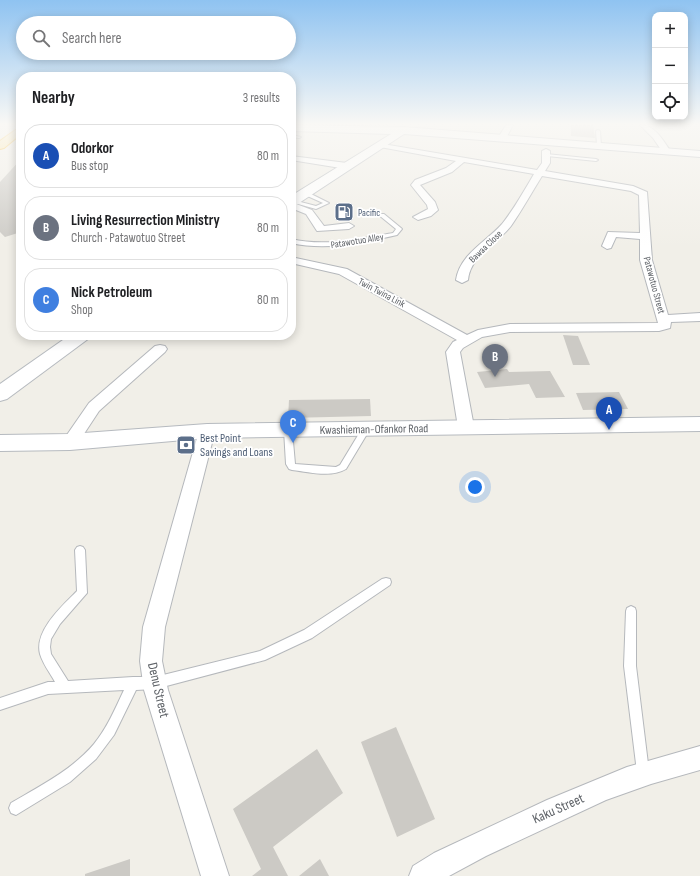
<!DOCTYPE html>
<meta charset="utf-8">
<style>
body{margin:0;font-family:"Sofia Sans Condensed",sans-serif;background:#f2f2f2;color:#202124}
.controls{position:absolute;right:12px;top:12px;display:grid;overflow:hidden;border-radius:8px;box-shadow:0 2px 10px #0003}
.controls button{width:36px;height:36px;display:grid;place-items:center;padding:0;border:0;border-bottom:1px solid #e0e0e0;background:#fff;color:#202124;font:20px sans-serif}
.you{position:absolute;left:475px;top:487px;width:14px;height:14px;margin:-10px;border:3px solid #fff;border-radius:50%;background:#1a73e8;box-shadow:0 0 0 6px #1a73e833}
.badge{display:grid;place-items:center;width:26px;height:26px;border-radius:50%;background:#ea4335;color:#fff;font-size:13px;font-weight:700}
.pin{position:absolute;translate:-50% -33px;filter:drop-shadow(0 1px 2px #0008)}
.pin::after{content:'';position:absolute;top:21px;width:14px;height:12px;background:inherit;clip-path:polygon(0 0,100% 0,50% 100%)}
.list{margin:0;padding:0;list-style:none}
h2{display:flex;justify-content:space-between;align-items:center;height:52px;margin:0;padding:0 16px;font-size:17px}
h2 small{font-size:13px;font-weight:400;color:#757577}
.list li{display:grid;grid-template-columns:26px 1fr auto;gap:12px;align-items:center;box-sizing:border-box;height:64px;margin:0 8px 8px;padding:0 8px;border:1px solid #e0e0e0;border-radius:16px}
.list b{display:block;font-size:15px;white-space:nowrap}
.list p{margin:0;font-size:13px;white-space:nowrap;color:#757577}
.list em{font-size:13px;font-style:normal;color:#757577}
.icon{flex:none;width:22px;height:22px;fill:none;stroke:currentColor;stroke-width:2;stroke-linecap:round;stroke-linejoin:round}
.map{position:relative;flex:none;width:700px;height:876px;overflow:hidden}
.search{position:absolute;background:#fff;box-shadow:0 2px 10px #0003;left:16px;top:16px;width:280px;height:44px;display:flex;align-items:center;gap:10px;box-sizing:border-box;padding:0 14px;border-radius:22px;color:#757577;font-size:15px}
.panel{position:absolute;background:#fff;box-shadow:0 2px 10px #0003;left:16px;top:72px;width:280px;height:268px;border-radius:16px}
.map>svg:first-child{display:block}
.building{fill:#cccac5}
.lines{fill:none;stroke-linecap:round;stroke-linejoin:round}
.lane-casing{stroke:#b5b8bc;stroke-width:2}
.street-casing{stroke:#b5b8bc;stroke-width:2}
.secondary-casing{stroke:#b6babf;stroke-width:2}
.highway-casing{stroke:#f9ab00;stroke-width:2}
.lane{fill:#fff;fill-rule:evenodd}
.street{fill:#fff;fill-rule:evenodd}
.secondary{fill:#fff;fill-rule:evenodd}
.highway{fill:#fde293;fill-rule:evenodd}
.labels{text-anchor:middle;stroke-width:3.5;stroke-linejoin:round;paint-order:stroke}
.far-service-label{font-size:10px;fill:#4e5e75;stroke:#fff;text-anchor:start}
.far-street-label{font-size:10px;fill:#5f6368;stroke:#fff}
.street-label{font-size:12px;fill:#5f6368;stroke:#fff}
.service-label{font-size:12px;fill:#4e5e75;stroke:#fff;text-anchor:start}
.near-street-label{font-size:14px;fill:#5f6368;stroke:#fff}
</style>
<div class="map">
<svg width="700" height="876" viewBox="0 0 700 876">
<rect width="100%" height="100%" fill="#f1efe8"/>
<g class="building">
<path d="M571,125H593L595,138L571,136Z"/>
<path d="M21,159V229L18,230L21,232L5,237L0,232V182Z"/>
<path d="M563,335L578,336L590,365H573Z"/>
<path d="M507,369L509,372L550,371L565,397L536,398L529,384L485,388L477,372Z"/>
<path d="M619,392L628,409L583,410L576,393Z"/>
<path d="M370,399L371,416L288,418L289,400Z"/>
<path d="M396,727L435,819L397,837L361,742Z"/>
<path d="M317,749L343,793L273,847L288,876H252L261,869L233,809Z"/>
<path d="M130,859V876H85V874Z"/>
<path d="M320,859L329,876H299Z"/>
</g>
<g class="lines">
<defs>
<g id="lane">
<path d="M598,130L600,131L601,146L599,147L597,146L596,131Z"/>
<path d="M291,135L301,137L299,138L291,137Z"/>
<path d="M546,154L596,159L598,160L596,161L547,156Z"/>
<path d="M303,192H307L329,203L316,209L291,202V200H293L316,206L323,203L303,194Z"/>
<path d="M380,214H384L401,228L402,229L397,235C362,243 326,251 291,243V239C325,247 359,239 393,233L396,229L380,216Z"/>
<path d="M366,426L370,429L346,469C331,478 309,472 292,470L289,469L286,464L284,430L285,428H291L292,430L295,464L336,467L340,465L363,427Z"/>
<path d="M80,546L83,547L85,550L87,593L60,624L51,639L50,647L51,654L68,681L133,677H155L260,651L304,630L382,579L386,578L390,579L391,582L390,585L312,638L265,660L155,689L136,690L114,735L96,759L70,782L16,815L11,813L9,808L11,803C40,786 72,770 94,744C107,728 115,709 124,690L48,694L0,710V698L48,682H55C50,673 43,664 40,654C34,631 62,606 77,591L75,550L77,547Z"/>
<path d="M631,606L635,608L636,611V666L649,772L647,776L643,778L639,776L637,772L624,666L626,611L627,608Z"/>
</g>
<g id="street">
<path d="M506,125H513L505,140H499L498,138Z"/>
<path d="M640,125C655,125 663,140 671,152L670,154H664L653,138Z"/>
<path d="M377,143L537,170L542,163V151L546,149L550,151V163L545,171L633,186L647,192L652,260L668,315L700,313V321L671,322L670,328L659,331L510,332L482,337L463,348L460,352L474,427L472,431L466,432L460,431L458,427L446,352L453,342L457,340L339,274L291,263V257L347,269L467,335L478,330L510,324L658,323L640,260V239L616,237L611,248L607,249L602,246L608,232L640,233L639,195L631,191L542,176C532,192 522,210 511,226C497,244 470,256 468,280L462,283L456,280C460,254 486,242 502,224C514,209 524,191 534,174L464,162L452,172L420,185L435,202L438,210L431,216L418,220L413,217L428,209L427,205L411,185L415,180L446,168L456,161L380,147L376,145Z"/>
<path d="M291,156L347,163L351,166L347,169L291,160Z"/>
<path d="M291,202L312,210L324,226L349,223L354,226L349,229L317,231L306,214L291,208Z"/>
<path d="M160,345L165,346L167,349L165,352L99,411L76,446L70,448L64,446L62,442L89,403L155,346Z"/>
<path d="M207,426L213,427L215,431L165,627L162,661L168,690L229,876H201L144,690L140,661L143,627L199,431L201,427Z"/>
<path d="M700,746V770L651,784L606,800L486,856L449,876H409L413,866L434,853L547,800L627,767Z"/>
</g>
<g id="secondary">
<path d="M291,125L404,127L700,151V157L404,134L296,205L291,206V196L391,134L291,131Z"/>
<path d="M70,335H91L88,339L7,399L0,401V384Z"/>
<path d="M700,417V431L207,438L70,450L0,451V435L70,434L207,424Z"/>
</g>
<path id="highway" d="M21,126V134L4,148L0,149V141Z"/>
</defs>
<use href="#lane" class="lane-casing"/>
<use href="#street" class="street-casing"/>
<use href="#secondary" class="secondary-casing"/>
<use href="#highway" class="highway-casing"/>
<use href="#lane" class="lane"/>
<use href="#street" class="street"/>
<use href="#secondary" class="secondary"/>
<use href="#highway" class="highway"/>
</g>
<linearGradient id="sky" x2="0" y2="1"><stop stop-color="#8fc3f1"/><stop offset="0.5" stop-color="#f9f8f5"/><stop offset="1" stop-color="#f9f8f5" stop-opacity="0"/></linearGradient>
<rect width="700" height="248" fill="url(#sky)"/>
<defs>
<symbol id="fuel-square" viewBox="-11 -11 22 22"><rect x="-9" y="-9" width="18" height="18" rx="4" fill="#5c6f8a" stroke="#fff"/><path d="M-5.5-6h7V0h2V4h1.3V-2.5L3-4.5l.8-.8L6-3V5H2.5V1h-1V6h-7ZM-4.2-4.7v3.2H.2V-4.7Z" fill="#fff"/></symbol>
<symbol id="bank-square" viewBox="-11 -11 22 22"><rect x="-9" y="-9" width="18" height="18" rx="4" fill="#5c6f8a" stroke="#fff"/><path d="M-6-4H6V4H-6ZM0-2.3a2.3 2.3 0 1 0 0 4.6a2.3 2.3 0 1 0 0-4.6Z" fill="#fff"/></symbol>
</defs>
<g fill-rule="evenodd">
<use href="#fuel-square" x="333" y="201" width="22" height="22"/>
<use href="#bank-square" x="175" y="434" width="22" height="22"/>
</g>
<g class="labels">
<g class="far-service-label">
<text x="358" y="216">Pacific</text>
</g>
<g class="far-street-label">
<text transform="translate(357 240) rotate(-9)" y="4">Patawotuo Alley</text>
<text transform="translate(485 246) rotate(-44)" y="4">Bawaa Close</text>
<text transform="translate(655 285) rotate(75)" y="4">Patawotuo Street</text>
<text transform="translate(382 292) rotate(28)" y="4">Twin Twina Link</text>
</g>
<g class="street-label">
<text transform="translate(374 429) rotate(-1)" y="4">Kwashieman-Ofankor Road</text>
</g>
<g class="service-label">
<text x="200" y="442">Best Point<tspan x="200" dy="14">Savings and Loans</tspan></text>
</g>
<g class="near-street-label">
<text transform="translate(159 690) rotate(77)" y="5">Denu Street</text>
<text transform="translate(558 808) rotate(-24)" y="5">Kaku Street</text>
</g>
</g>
</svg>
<div class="controls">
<button>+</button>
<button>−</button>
<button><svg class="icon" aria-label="locate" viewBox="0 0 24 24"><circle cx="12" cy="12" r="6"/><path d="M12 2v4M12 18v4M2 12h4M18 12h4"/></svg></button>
</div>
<div class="you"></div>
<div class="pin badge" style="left:609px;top:430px;background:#1a4fb4">A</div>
<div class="pin badge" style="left:495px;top:377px;background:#6b7280">B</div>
<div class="pin badge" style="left:293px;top:443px;background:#3f7fe0">C</div>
<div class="search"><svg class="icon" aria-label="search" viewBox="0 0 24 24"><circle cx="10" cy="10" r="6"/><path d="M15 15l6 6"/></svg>Search here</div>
<section class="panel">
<h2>Nearby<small>3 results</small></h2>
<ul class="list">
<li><span class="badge" style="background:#1a4fb4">A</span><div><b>Odorkor</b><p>Bus stop</p></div><em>80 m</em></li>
<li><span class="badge" style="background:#6b7280">B</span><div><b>Living Resurrection Ministry</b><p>Church · Patawotuo Street</p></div><em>80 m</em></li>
<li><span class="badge" style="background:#3f7fe0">C</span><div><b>Nick Petroleum</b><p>Shop</p></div><em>80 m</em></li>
</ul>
</section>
</div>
